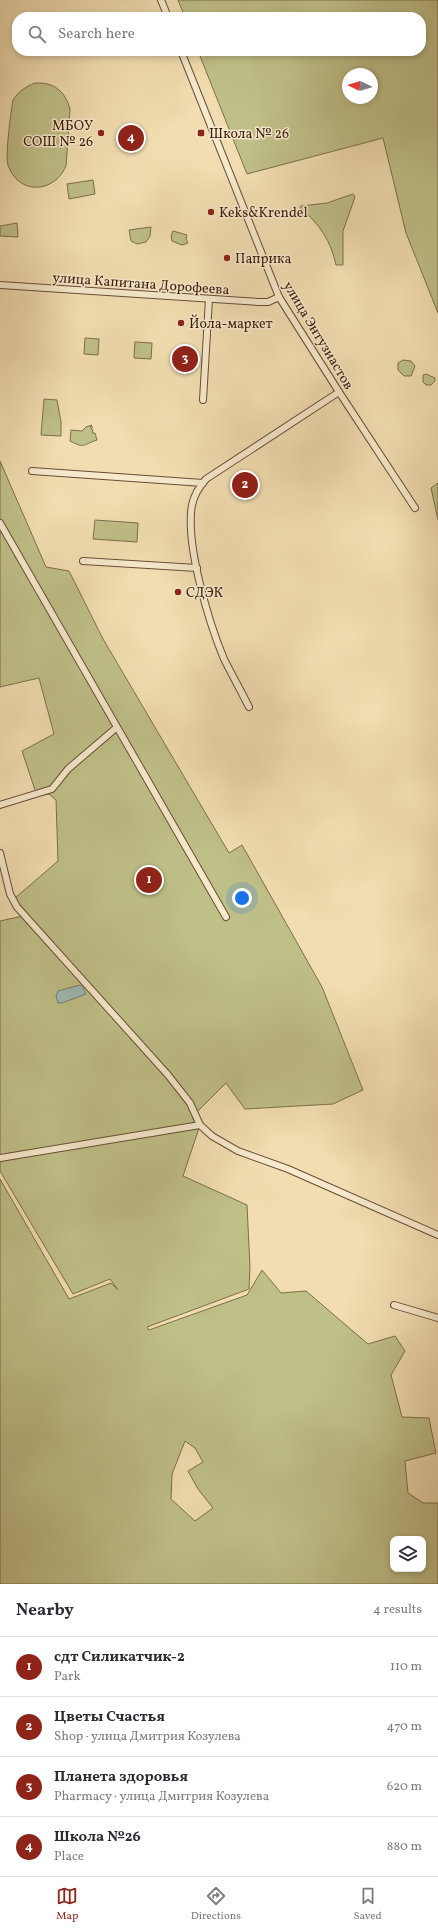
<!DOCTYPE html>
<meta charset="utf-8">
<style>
body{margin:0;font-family:Vollkorn,serif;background:#f2f2f3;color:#2b2b33}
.controls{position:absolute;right:12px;bottom:12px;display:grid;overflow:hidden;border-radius:8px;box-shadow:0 2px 6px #0003}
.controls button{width:36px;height:36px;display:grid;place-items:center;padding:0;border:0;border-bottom:1px solid #e1e1e2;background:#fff;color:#2b2b33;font:20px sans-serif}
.compass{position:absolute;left:342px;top:68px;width:36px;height:36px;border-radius:50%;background:#fff;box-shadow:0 2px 6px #0003;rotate:274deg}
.you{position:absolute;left:242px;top:898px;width:14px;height:14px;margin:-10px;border:3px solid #fff;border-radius:50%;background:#1a73e8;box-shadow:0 0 0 6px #1a73e833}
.badge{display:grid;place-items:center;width:26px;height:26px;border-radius:50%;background:#8f2418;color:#fff;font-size:13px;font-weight:700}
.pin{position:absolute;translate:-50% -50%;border:2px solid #fff;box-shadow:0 1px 4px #0006}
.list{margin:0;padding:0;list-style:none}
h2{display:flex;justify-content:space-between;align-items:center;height:52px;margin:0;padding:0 16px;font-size:17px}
h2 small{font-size:13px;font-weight:400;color:#7c7c81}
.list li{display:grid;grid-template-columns:26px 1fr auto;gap:12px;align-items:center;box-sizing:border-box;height:60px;padding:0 16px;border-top:1px solid #e1e1e2}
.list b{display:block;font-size:15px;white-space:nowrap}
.list p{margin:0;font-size:13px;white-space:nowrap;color:#7c7c81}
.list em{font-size:13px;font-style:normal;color:#7c7c81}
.icon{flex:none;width:22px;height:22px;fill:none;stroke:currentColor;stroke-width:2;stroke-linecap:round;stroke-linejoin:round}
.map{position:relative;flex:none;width:438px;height:1584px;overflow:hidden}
.search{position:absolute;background:#fff;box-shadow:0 2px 6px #0003;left:12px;right:12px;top:12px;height:44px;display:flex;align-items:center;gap:10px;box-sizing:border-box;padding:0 14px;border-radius:16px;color:#7c7c81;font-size:15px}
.sheet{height:292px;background:#fff}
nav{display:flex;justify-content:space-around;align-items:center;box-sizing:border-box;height:56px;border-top:1px solid #e1e1e2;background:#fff;font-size:11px;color:#7c7c81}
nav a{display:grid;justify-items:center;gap:2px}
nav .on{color:#8f2418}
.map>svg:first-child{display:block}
.green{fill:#bfbf88;stroke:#7e6e4a;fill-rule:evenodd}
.water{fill:#9ebab5;stroke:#777b71}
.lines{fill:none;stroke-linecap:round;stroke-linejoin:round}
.minor-casing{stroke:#694d35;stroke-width:8}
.minor{stroke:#f6e9cc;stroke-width:6}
.poi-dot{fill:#8f2418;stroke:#f6e9cc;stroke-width:1.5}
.labels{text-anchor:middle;stroke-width:3;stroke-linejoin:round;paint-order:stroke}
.poi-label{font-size:14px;fill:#3c1d0c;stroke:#f6e9cc;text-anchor:start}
.street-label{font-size:14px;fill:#3c1d0c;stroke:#f6e9cc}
</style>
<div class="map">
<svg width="438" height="1584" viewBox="0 0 438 1584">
<rect width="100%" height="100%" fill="#f1ddb1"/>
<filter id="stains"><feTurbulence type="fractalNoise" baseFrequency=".005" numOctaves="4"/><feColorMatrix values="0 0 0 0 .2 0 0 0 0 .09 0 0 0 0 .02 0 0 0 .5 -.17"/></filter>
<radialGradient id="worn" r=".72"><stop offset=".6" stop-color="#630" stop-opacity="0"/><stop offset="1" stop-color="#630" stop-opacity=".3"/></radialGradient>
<g class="green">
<path d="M178,0H438V313L406,233L383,138L247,174L198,51H421V17H185ZM348,74H372V98H348Z"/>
<path d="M35,83C54,82 65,91 70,109L66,166C54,194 18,195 8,165C5,155 11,112 13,100C19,91 25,87 35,83Z"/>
<path d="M93,180L95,194L69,199L67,184Z"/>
<path d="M353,194L355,197L343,231V265H336C331,241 319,223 300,208L301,206L327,203Z"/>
<path d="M17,223L18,237L0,236V226Z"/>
<path d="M151,227L150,236L146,242L137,244L131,241L129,230Z"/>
<path d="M173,231L187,235L186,239L188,243L182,245L172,241L171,236Z"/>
<path d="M85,338L99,339L98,355L84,354Z"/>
<path d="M135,342L152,343L151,359L134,358Z"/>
<path d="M403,360L411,361L415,366L411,376H404L398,370V363Z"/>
<path d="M426,374L435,378V381L431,385H426L423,382V375Z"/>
<path d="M44,399L57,400L61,422V436L41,435Z"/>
<path d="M92,425L90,427H93L91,429L93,430L92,433H95L97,440C81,445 86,449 70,441L71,430L82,431L86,427Z"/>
<path d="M0,461L46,567L69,571L103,639L229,853L242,845L322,987L363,1090L333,1104L245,1109L226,1083L192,1117L199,1128L183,1176L247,1205L250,1267L249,1289L147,1327L149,1330L247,1295L262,1270L281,1293L306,1291L368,1344L395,1336L405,1351L391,1375L402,1417L429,1418L436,1453L405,1461L408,1493L423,1503H438V1584H0V1179L69,1299L111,1283L118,1290L110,1279L73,1294L0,1171V921L23,916L15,898L58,861L56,800L49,794L37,796L22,751L54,734L39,678L0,687ZM185,1441L195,1448L203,1462L188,1471L198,1489L213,1508L195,1521L171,1499L172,1474ZM393,1539H423V1569H393Z"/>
<path d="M438,483V520L431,488Z"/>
<path d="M95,520L138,523L137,542L93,539Z"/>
</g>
<path class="water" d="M80,985L82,986L86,994L62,1003H58L56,996L58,991Z"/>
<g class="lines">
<defs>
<g id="minor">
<path d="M161,0L168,17"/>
<path d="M181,51L279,297L339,392L415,508"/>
<path d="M0,285L259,302H268L279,297"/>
<path d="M203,400L209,299"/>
<path d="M32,471L203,483"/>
<path d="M0,523L226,917"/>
<path d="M83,561L197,568"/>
<path d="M249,707C241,691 232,675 224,659C209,623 185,544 192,505C194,495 199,487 206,479L339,392"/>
<path d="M0,805L52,789L68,769L116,728"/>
<path d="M0,853L10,894L17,907L168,1075L190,1103L200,1125L212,1136L238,1151L288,1169L438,1235"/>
<path d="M0,1158L200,1125"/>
<path d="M394,1305L438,1318"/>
</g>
</defs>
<use href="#minor" class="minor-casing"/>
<use href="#minor" class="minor"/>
</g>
<g class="poi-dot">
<circle cx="101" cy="133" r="4"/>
<rect x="197" y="129" width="8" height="8" rx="2"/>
<circle cx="211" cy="212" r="4"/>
<circle cx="227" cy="258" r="4"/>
<circle cx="181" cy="323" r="4"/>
<circle cx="178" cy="592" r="4"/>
</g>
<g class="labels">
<g class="poi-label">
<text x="93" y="130" text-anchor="end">МБОУ<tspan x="93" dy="16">СОШ № 26</tspan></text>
<text x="209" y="138">Школа № 26</text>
<text x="219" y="217">Keks&amp;Krendel</text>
<text x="235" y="263">Паприка</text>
<text x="189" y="328">Йола-маркет</text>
<text x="186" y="597">СДЭК</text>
</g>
<g class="street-label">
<text transform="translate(141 283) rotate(4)" y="5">улица Капитана Дорофеева</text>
<text transform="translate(319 335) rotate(59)" y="5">улица Энтузиастов</text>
</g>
</g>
<rect width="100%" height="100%" filter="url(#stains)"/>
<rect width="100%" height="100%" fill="url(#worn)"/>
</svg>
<div class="controls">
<button><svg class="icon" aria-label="layers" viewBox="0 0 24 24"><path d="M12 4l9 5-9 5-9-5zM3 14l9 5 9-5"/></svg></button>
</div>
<svg class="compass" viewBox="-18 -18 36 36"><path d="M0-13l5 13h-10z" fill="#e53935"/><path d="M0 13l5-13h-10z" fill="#7c7c81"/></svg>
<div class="you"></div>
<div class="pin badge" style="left:149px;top:880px">1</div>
<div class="pin badge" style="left:245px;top:485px">2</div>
<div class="pin badge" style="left:185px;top:359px">3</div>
<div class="pin badge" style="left:131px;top:138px">4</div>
<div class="search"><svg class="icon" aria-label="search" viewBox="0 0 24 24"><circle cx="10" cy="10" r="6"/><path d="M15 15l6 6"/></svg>Search here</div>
</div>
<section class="sheet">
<h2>Nearby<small>4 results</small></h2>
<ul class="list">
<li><span class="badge">1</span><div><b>сдт Силикатчик-2</b><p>Park</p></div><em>110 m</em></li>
<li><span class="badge">2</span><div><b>Цветы Счастья</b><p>Shop · улица Дмитрия Козулева</p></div><em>470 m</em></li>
<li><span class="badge">3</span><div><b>Планета здоровья</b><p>Pharmacy · улица Дмитрия Козулева</p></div><em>620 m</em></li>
<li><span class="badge">4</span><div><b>Школа №26</b><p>Place</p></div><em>880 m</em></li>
</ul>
</section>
<nav>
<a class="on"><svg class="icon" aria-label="map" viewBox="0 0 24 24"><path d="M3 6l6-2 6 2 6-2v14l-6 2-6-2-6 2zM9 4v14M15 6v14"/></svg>Map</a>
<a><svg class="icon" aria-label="directions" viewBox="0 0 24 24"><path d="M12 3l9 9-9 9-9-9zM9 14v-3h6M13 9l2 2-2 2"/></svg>Directions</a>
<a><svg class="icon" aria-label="saved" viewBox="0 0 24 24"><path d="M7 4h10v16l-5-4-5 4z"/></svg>Saved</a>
</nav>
